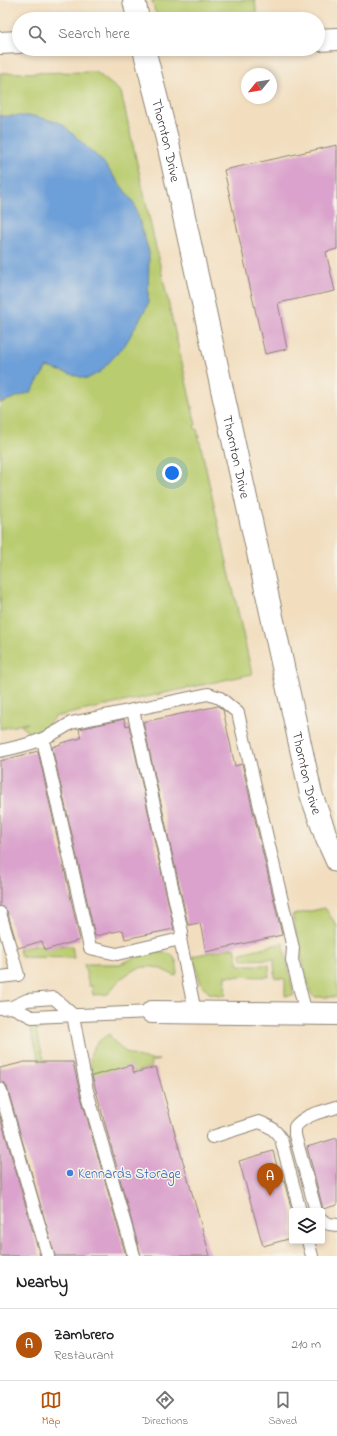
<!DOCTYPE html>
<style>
body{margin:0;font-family:"Indie Flower",sans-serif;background:#f6f6f6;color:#202124}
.controls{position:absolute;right:12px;bottom:12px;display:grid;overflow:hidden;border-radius:4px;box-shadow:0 2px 6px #0003}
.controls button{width:36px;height:36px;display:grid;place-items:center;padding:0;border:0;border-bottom:1px solid #e0e0e0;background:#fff;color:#202124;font:20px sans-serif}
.compass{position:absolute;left:241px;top:68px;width:36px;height:36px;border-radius:50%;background:#fff;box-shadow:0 2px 6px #0003;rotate:240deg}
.you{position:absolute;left:172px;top:473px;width:14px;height:14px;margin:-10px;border:3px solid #fff;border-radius:50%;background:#1a73e8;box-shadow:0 0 0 6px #1a73e833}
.badge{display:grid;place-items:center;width:26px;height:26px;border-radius:50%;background:#b45309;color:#fff;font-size:13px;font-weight:700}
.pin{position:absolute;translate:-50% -33px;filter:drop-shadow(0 1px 2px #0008)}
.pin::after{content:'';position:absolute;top:21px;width:14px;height:12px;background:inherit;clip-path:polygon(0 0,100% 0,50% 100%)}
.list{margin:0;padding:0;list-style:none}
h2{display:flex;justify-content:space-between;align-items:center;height:52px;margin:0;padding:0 16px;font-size:17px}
h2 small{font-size:13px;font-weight:400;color:#757577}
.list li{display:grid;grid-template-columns:26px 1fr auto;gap:12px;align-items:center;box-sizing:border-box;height:72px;padding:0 16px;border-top:1px solid #e0e0e0}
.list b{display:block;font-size:15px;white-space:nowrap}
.list p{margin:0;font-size:13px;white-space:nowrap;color:#757577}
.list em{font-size:13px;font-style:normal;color:#757577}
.icon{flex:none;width:22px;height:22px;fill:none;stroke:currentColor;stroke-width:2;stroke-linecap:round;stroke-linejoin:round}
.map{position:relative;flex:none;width:337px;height:1256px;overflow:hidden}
.search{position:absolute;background:#fff;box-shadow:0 2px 6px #0003;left:12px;right:12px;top:12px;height:44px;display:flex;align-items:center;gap:10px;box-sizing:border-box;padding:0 14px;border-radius:22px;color:#757577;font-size:15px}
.sheet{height:124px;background:#fff}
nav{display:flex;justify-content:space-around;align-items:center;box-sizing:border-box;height:56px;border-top:1px solid #e0e0e0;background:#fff;font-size:11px;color:#757577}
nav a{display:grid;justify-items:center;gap:2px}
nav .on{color:#b45309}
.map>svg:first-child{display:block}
.green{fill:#b9cc70;stroke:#727c4e}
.water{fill:#6d9fd8;stroke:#4c6582}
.building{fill:#daa2cc}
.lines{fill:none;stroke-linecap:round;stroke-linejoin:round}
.lane-casing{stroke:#8e8475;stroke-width:14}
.street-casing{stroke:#8e8475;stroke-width:24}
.lane{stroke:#fff;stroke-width:12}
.street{stroke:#fff;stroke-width:22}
.shop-dot{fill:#3f7fe0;stroke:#f7f3e8;stroke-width:1.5}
.labels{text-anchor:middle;stroke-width:3;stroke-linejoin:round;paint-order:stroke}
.street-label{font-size:14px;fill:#2b2b2b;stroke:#f7f3e8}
.shop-label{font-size:14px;fill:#366cbe;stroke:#f7f3e8;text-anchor:start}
</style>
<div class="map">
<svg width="337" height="1256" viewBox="0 0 337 1256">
<rect width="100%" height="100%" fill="#f7f3e8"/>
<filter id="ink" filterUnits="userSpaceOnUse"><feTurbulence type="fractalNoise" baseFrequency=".025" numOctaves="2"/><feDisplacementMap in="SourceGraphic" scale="8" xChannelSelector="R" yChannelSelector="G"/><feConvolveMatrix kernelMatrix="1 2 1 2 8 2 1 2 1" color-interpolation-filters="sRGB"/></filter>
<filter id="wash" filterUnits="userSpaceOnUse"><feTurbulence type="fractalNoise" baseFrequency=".012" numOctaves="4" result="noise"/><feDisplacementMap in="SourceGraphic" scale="16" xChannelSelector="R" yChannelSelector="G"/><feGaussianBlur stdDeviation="0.9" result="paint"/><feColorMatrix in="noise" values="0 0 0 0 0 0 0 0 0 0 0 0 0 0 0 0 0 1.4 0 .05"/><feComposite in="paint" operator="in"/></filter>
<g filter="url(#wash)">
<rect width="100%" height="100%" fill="#f2debf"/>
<g class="green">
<path d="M152,0H255L257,19H164L155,12Z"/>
<path d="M96,72L121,92L196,425L194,426L195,429H197L252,674L54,717L40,735L31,737L21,725L28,723L0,729V73Z"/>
<path d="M325,908L337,926V997H314L311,994C303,968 299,942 292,915Z"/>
<path d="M283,943L294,995L285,996V979L275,978L274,959L242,960L241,953Z"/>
<path d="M38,945L72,946L74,958L21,957L19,949Z"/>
<path d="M235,947L239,965H269V977L226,976L225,996L209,993L201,984L193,956Z"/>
<path d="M154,953C158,953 164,952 168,953C177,956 179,969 176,976C170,974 164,970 158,968C137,962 119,978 108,994L93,995L92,986H89L84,964H120L139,956Z"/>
<path d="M51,1023L52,1025L36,1031L45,1063H40L30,1027Z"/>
<path d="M109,1034C120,1053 137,1060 159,1060L150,1062L152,1067L131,1073L93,1076C87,1055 90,1046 109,1034Z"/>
</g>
<path class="water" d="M0,116H34L61,123L103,162L134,203L149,252L148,305L125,345L100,372L87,379L47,367L31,392L0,403Z"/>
<g id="blocks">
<g class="building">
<path d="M337,145V249L326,252L335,291L278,303L287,349L265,354L224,170Z"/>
<path d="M218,706L223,710L235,766L242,764L282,935L206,952L200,923L188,925L143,722Z"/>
<path d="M124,719L126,726L129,725L174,929L125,939L123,930L95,936L52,747L61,744V743L81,738L79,729Z"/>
<path d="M38,751L80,940L45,950L42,941L18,948L7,911L0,906V761Z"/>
<path d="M25,1062H73L80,1093L126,1256H55L7,1087L5,1083L0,1082V1068Z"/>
<path d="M131,1065L134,1073L156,1067L210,1256H141L92,1076Z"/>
<path d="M0,1116L40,1256H0Z"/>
<path d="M337,1138V1205L323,1209L307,1147Z"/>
<path d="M273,1151L281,1181H284L292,1211V1238L263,1246L239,1161Z"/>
</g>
</g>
</g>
<g filter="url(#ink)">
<use href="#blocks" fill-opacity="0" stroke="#8e8475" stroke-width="1"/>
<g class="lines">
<defs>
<g id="lane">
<path d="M43,740L90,948L117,954L180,939L182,932L133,710"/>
<path d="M0,751C32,744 43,741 71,723L208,694L220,698L238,713L293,948L292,960L306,1013"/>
<path d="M0,913L18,975L0,977"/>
<path d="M180,939L195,1012"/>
<path d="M12,1007L32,1017L152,1012"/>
<path d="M0,1008L12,1007L27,1000L54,998L73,1015L87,1091L134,1256"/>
<path d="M0,1089L48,1256"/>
<path d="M212,1137L259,1122C269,1125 276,1130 281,1139L300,1211"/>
<path d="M316,1211L295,1135V1127C305,1114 322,1112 337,1107"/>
<path d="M322,1220L329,1224L337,1225"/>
<path d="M308,1241L312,1256"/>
</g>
<g id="street">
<path d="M134,0L138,19"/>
<path d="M318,40L337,39"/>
<path d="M0,43L19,42"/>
<path id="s1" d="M144,49L167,139L311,794L327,839L337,861"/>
<path d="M152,1012L337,1014"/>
</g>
</defs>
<use href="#lane" class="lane-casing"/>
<use href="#street" class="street-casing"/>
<use href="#lane" class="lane"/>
<use href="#street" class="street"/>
</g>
</g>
<circle class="shop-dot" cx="70" cy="1173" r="4"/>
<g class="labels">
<g class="street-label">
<text dy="5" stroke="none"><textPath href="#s1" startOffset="94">Thornton Drive</textPath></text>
<text dy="5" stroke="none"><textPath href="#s1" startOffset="418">Thornton Drive</textPath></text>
<text dy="5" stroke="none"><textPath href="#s1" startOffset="742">Thornton Drive</textPath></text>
</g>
<g class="shop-label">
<text x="78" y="1178">Kennards Storage</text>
</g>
</g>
</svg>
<div class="controls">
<button><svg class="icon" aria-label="layers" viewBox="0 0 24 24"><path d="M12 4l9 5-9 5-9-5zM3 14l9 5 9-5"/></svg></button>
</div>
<svg class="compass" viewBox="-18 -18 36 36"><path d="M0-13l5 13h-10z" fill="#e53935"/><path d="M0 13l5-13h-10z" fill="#757577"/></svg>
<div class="you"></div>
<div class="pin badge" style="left:270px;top:1196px">A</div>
<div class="search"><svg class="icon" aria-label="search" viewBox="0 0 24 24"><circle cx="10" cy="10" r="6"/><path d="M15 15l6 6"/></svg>Search here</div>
</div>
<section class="sheet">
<h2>Nearby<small></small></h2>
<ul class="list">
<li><span class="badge">A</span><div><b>Zambrero</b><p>Restaurant</p></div><em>210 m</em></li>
</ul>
</section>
<nav>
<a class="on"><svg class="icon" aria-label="map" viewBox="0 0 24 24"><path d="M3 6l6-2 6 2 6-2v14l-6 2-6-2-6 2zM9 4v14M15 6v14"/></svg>Map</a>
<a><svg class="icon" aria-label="directions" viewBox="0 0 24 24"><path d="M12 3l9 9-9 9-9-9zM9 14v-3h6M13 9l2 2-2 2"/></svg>Directions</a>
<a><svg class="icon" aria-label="saved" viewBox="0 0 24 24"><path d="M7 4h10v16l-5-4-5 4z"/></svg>Saved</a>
</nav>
